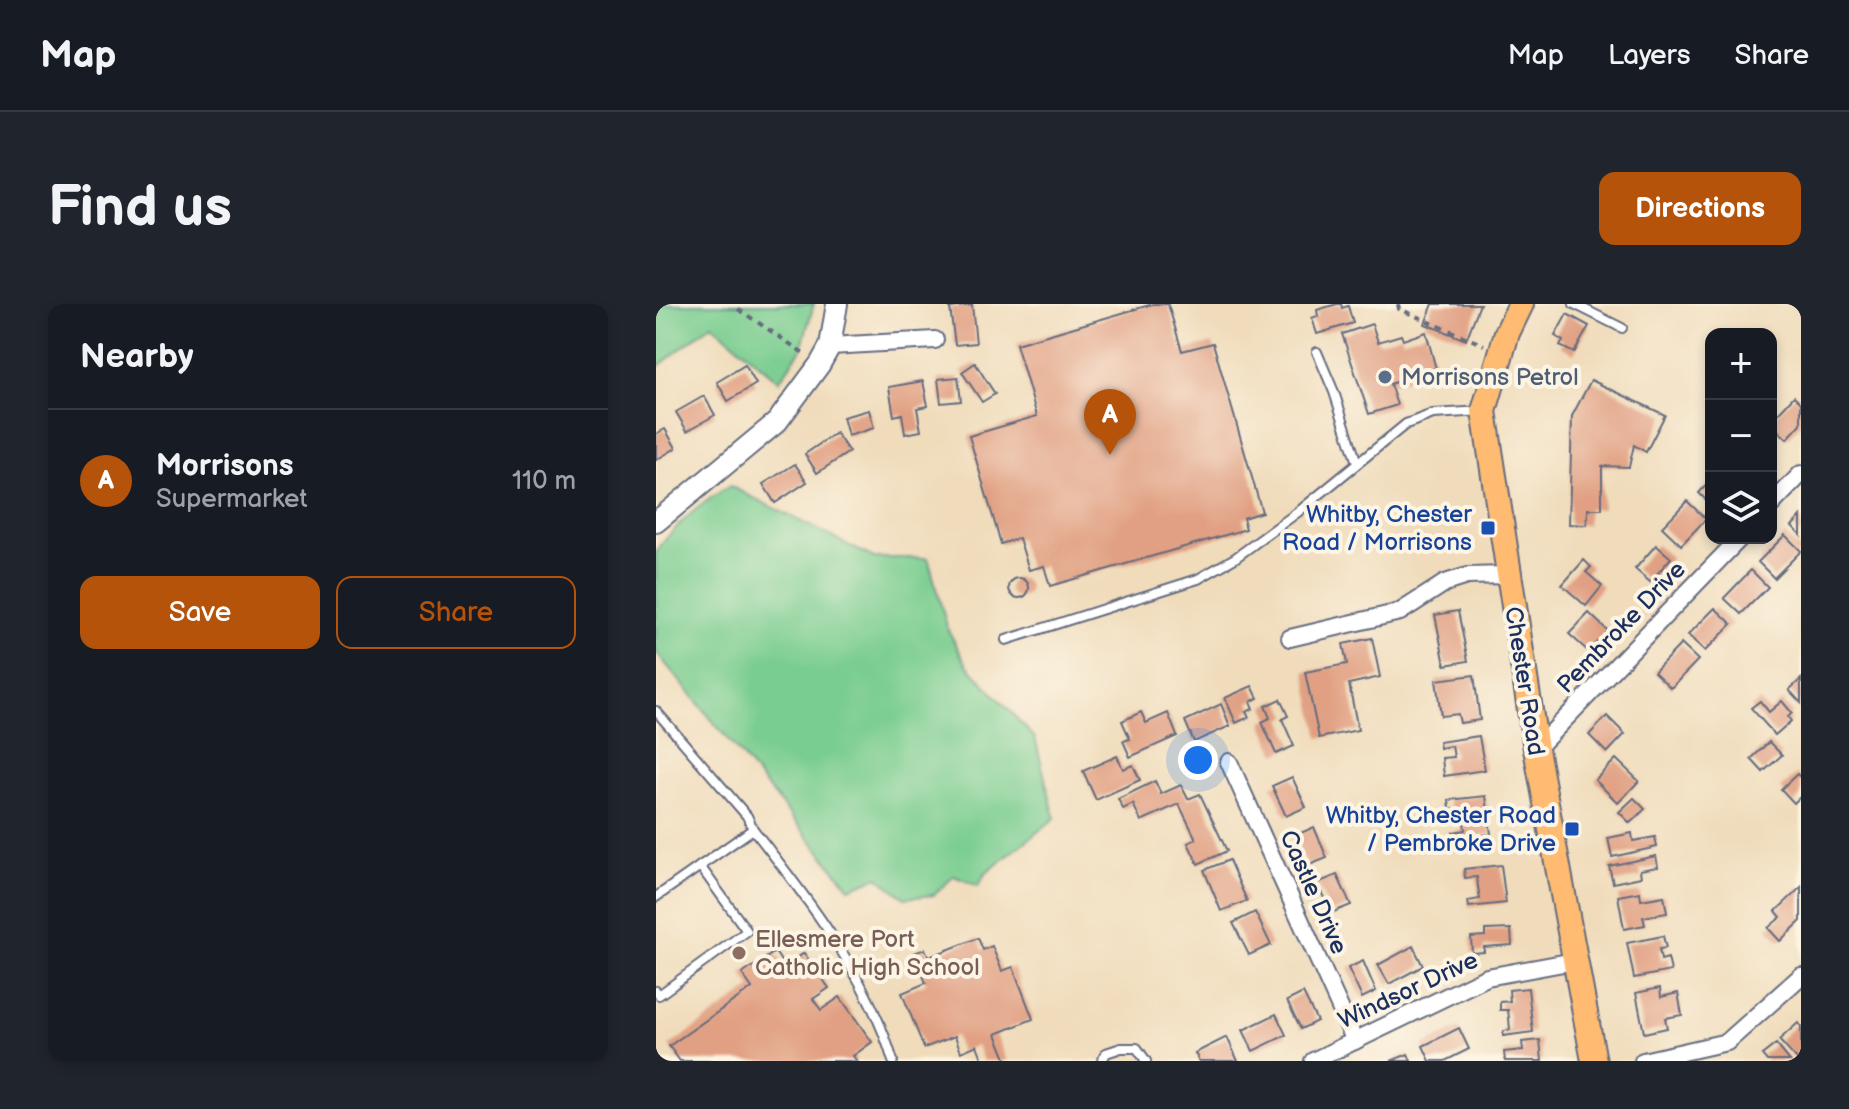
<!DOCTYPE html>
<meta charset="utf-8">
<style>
body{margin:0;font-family:"Balsamiq Sans",sans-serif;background:#20242c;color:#f1f3f6}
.controls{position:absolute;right:24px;top:24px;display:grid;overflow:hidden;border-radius:16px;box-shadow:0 4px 12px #0003}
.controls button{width:72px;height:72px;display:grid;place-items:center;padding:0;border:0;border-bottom:2px solid #363941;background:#171b24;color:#f1f3f6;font:40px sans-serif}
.you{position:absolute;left:542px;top:456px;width:28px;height:28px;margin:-20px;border:6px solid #fff;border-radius:50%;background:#1a73e8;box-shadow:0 0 0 12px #1a73e833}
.badge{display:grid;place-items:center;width:52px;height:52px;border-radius:50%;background:#b45309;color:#fff;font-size:26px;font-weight:700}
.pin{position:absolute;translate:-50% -66px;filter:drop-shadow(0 2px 4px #0008)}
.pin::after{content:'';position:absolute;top:42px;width:28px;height:24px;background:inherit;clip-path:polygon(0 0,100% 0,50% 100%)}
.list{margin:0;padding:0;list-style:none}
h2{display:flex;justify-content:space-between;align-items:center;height:104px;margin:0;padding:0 32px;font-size:34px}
h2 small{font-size:26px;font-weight:400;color:#9ea1a6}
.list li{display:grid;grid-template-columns:52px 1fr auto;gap:24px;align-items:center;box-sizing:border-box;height:144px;padding:0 32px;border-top:2px solid #363941}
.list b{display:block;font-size:30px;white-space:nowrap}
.list p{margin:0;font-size:26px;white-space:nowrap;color:#9ea1a6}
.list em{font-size:26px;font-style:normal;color:#9ea1a6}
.actions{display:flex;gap:16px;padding:24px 32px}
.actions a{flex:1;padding:18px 0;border:2px solid #b45309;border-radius:16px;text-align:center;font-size:28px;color:#b45309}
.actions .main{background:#b45309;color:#fff}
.icon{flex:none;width:44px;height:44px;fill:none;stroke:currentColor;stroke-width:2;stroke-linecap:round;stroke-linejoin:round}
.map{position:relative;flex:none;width:1145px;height:757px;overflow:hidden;border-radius:16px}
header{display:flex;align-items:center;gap:48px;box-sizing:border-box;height:112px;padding:0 40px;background:#171b24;border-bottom:2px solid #363941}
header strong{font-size:38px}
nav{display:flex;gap:44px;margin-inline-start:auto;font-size:28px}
.intro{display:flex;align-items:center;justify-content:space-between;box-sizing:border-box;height:192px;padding:0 48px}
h1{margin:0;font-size:56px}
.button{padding:20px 36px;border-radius:16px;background:#b45309;color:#fff;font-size:28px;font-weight:700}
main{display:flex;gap:48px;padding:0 48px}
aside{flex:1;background:#171b24;border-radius:16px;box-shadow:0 4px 12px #0003}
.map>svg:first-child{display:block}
.green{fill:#79cd90;stroke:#4a7e77;stroke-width:2}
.building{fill:#e1a083}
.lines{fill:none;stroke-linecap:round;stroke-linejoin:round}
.service-casing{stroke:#666c7f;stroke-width:12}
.minor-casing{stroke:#666c7f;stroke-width:20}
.tertiary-casing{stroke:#666c7f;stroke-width:24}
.primary-casing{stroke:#666c7f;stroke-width:28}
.path{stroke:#666c7f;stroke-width:4;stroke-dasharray:6 6;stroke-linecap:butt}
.service{stroke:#fff;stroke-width:8}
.minor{stroke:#fff;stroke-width:16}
.tertiary{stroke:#fff;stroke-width:20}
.primary{stroke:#febb71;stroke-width:24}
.service-dot{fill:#5c6f8a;stroke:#fcf5e5;stroke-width:3}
.transit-dot{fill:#1a4fb4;stroke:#fcf5e5;stroke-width:3}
.education-dot{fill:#8d6e63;stroke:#fcf5e5;stroke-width:3}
.labels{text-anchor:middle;stroke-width:8;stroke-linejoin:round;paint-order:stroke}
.service-label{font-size:24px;fill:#4e5e75;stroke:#fcf5e5;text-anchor:start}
.transit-label{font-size:24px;fill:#164399;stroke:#fcf5e5;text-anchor:end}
.street-label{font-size:24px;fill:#1b2f5e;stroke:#fcf5e5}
.education-label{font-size:24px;fill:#785e54;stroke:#fcf5e5;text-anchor:start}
</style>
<header>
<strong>Map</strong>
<nav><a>Map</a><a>Layers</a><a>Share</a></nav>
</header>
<div class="intro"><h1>Find us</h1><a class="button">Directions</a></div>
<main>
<aside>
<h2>Nearby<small></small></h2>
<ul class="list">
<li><span class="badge">A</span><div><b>Morrisons</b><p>Supermarket</p></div><em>110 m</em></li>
</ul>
<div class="actions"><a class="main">Save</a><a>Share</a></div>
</aside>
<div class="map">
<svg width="1145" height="757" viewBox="0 0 1145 757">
<rect width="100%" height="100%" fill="#fcf5e5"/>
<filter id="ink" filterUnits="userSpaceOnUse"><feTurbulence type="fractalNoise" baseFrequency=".0125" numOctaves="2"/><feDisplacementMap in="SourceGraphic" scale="16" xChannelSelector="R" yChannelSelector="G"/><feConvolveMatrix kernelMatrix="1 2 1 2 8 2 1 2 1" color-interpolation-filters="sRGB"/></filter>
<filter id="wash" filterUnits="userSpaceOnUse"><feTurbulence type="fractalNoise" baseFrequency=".006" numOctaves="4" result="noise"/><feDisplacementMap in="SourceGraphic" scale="32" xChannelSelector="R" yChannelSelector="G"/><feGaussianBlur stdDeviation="1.8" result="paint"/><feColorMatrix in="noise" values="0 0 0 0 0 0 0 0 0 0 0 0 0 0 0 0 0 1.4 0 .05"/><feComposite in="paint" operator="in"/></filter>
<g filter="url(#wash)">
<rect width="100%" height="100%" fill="#f0dcbb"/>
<g class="green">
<path d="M0,0H158L145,45L123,77L56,20L0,64Z"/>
<path d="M74,182L218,254H272L292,326L311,361L379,434L399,514L329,570L322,582L298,572L278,591L249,594L222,573L194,584L0,348V248C18,222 47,197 74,182Z"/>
</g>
<g id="blocks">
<g class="building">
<path d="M497,0H512L526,47L557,39L606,208L587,214L590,225L394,282L388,262L373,266L363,234L345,240L313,132L381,112L360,40Z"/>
<path d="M681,0H685L686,4L692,2L697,19L661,30L656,14L662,12L661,6Z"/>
<path d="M777,0H824L810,36L769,20Z"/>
<path d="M316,1L320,39L299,41L294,4Z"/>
<path d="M911,10L933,22L918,49L904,42L907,37L899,32Z"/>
<path d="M716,20L722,38L745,31L747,36L770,28L780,65L734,80L741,101L713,110L686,30Z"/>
<path d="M319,59L339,90L326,98L306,68Z"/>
<path d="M89,61L100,80L72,97L61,78Z"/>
<path d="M302,73L305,97L285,99L282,75Z"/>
<path d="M935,76L1009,111L990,148L978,141L973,163L946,162V205H932L931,221L913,220L916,112Z"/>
<path d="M267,77L272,102L261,104L265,127L249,130L246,110L238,112L233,83Z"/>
<path d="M48,92L59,111L31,127L20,108Z"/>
<path d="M1138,92L1145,99V120L1131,135L1115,120V117Z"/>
<path d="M213,106L218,124L192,132L187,113Z"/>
<path d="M9,125L20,144L0,156V130Z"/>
<path d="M180,129L193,148L161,169L149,150Z"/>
<path d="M139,160L151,178L119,199L107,180Z"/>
<path d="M1055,176V201L1043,189Z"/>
<path d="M1031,197L1050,215L1025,241L1006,223Z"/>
<path d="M1145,212V231L1136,222Z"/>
<path d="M1129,231L1145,247L1118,274L1102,258Z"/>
<path d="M1000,241L1015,254L994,278L979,265Z"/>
<path d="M928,256L935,263L930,268L946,282L930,302L906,281Z"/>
<path d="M1095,266L1112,283L1085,310L1068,294Z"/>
<circle cx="363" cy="284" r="10"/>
<path d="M1059,304L1076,320L1049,347L1032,331Z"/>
<path d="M802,307L812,357L789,361L779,311Z"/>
<path d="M933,309L952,327L932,347L913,330Z"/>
<path d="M716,334L724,373L693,380L702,426L663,434L649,368L691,360L687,340Z"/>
<path d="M1025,340L1042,356L1015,384L998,368Z"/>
<path d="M818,371L824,416L804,419L802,410L785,412L780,376Z"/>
<path d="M1145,375V399L1133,386Z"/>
<path d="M596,382L602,394L594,398L597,405L590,408L593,413L580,419L569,394Z"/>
<path d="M624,395L632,412L626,415L638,442L620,450L606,418L614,414L609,402Z"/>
<path d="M1104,397L1113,408L1126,397L1136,409L1132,413L1135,417L1119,431L1095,404Z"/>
<path d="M565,400L574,422L538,438L529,417Z"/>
<path d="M485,408L490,419L512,409L521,432L474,453L467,437L474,435L466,417Z"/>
<path d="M951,412L969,430L951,449L933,431Z"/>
<path d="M823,432L829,466L788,472L786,454L798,453L796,442L784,444L783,438Z"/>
<path d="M1113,438L1126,451L1107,468L1095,455Z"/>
<path d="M461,452L467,465L477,461L484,476L440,496L427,467Z"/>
<path d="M960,455L983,477L962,499L939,476Z"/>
<path d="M1141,470L1145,474V492L1138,499L1125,485Z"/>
<path d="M636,473L650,503L630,512L616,482Z"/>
<path d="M499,477L505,490L525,481L532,495L544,490L571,547L542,560L532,539L540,535L523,500L485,517L477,500L467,505L462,495Z"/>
<path d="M830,492L835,530L798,535L797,528L809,526L806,504L794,505L793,496Z"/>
<path d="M978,494L989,505L974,519L963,508Z"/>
<path d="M658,523L671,554L651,562L638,532Z"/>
<path d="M976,529L977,537L999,533L1001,543L956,553L952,534Z"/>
<path d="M1000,552L1002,563L984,566L985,573L957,579L953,562Z"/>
<path d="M573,556L591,597L565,607L548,566Z"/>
<path d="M845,561L850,599L813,603L812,597L824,595L822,583L821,573L809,574L808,565Z"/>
<path d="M681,571L695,601L675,609L661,579Z"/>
<path d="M1145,583V617L1124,637L1112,624L1125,613L1120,607Z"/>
<path d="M984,588L985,596L1008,592L1011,609L987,613L989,621L968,625L962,592Z"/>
<path d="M599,608L615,641L593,651L577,619Z"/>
<path d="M855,625L856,641L828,643V648L816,649L815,633L829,632V626Z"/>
<path d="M1007,632L1010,644L1003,645L1005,656L1012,654L1015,667L978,674L971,639Z"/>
<path d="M322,634L327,646L336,642L346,667L357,663L377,715L340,730L351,757H327L321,741L305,748L299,732L268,744L246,689L270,679L258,649L269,645L273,653Z"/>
<path d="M757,642L767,662L733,680L722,661Z"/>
<path d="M119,648L129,663L148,649L173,684L157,695L165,706L184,693L216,738L197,752L201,757H24L13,742L96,684L86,670Z"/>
<path d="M707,657L720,687L706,694L692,664Z"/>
<path d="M872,684L877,728L847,732V727L854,726L853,714L852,706H844V698L854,697L853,686Z"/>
<path d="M1004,684L1005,693L1022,689L1026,711L1009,714L1011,724L988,729L980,689Z"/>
<path d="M647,689L661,717L645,725L631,697Z"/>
<path d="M620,710L630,731L597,747L587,726Z"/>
<path d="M1142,719L1145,723V753L1141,756L1123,736Z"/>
<path d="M803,724L813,745L789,757H774L767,742Z"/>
<path d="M571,733L582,757H543L539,749Z"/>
<path d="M884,736L886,757H849L848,748L867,746L866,738Z"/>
<path d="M1120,740L1134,757H1111L1106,751Z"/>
<path d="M752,750L755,757H735Z"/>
</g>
</g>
</g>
<g filter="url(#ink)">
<use href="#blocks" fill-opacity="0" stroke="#666c7f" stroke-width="2"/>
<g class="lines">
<defs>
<g id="service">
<path d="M918,0L966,24"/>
<path d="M661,48L678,88L701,159"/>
<path d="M350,336L542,275L579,254L642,208L750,120L777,110L827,107"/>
<path d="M0,407L91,512L97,525C152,595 211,671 237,757"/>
<path d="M0,593L97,525"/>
<path d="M0,687L3,691L91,627L44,562"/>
<path d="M446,757L450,749L465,744H481L490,757"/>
</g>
<g id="minor">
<path d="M174,42L279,36"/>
<path d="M1115,201L1145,170"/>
<path d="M634,334L744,308L789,279L811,272L852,271"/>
<path d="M880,445L1084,234"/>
<path d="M573,458L699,737"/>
<path d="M657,757L831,673L918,657"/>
<path d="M987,757L1071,738L1145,672"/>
</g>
<path id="tertiary" d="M0,218L121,118L164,60L174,42L181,0"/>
<path id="primary" d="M865,0L851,29L828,107L880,445L938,757"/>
</defs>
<use href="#service" class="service-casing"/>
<use href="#minor" class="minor-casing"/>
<use href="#tertiary" class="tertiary-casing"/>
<use href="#primary" class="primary-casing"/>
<g class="path">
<path d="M742,0L743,5L828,41"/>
<path d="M82,5L149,50"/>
</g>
<use href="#service" class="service"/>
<use href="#minor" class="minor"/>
<use href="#tertiary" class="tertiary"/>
<use href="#primary" class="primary"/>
</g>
</g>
<circle class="service-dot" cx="729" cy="73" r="8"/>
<g class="transit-dot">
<rect x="824" y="216" width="16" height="16" rx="4"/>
<rect x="908" y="517" width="16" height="16" rx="4"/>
</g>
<circle class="education-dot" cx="83" cy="649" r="8"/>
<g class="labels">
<g class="service-label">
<text x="745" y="81">Morrisons Petrol</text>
</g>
<g class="transit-label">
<text x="816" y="218">Whitby, Chester<tspan x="816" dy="28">Road / Morrisons</tspan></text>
<text x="900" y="519">Whitby, Chester Road<tspan x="900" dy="28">/ Pembroke Drive</tspan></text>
</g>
<g class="street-label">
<text transform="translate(965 323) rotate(-46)" y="8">Pembroke Drive</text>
<text transform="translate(869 377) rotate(81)" y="8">Chester Road</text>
<text transform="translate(658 588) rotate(66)" y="8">Castle Drive</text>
<text transform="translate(752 686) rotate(-25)" y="8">Windsor Drive</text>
</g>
<g class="education-label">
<text x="99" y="643">Ellesmere Port<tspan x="99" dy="28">Catholic High School</tspan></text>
</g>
</g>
</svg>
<div class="controls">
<button>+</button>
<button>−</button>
<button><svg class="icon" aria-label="layers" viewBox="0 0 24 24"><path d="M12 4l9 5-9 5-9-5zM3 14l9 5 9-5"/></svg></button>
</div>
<div class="you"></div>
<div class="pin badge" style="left:454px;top:151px">A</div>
</div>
</main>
